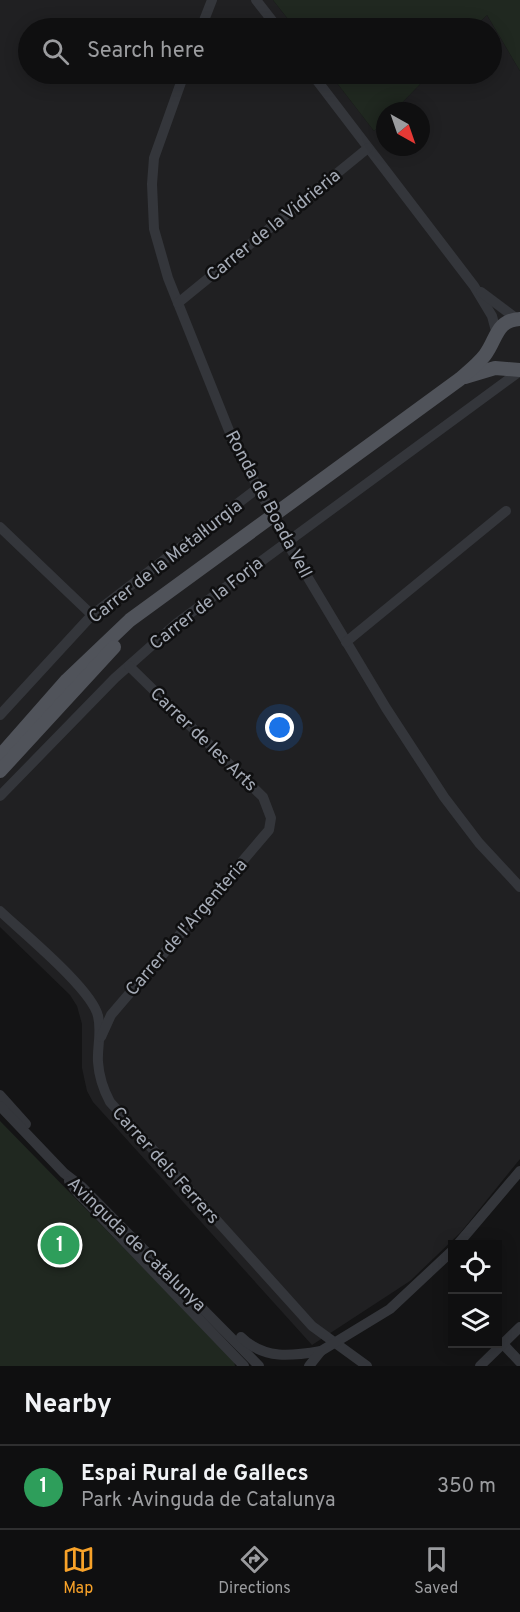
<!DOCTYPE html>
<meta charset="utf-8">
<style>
body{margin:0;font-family:Overpass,sans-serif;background:#1d1d1e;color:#f1f3f6}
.controls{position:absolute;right:18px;bottom:18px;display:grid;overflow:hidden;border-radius:0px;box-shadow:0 3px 15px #0003}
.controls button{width:54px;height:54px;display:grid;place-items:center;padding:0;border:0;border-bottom:2px solid #2f2f30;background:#0f0f10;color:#f1f3f6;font:30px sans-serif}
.compass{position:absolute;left:376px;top:102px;width:54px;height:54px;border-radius:50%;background:#0f0f10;box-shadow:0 3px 15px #0003;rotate:140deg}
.you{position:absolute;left:280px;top:728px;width:21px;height:21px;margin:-15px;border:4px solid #fff;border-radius:50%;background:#1a73e8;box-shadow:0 0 0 9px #1a73e833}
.badge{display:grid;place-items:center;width:39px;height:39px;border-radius:50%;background:#f8a229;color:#fff;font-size:20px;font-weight:700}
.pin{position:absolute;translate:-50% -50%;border:3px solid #fff;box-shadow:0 2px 6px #0006}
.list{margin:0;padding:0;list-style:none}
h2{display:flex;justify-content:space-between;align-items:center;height:78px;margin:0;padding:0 24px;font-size:26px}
h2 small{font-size:20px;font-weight:400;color:#9b9c9f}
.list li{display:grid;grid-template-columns:39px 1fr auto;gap:18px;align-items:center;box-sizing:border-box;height:84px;padding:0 24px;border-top:2px solid #2f2f30}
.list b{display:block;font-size:22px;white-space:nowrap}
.list p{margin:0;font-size:20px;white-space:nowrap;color:#9b9c9f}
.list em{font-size:20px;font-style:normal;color:#9b9c9f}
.icon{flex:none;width:33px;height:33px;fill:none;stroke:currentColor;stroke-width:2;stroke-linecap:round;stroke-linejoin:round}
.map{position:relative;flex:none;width:520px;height:1366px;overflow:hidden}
.search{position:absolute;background:#0f0f10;box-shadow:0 3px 15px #0003;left:18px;right:18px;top:18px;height:66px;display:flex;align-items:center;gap:15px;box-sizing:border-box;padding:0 21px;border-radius:33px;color:#9b9c9f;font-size:22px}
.sheet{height:162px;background:#0f0f10}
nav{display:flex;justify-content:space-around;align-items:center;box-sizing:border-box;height:84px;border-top:2px solid #2f2f30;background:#0f0f10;font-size:16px;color:#9b9c9f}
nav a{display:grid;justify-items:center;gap:3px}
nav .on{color:#f8a229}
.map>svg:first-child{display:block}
.built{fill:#202022}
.green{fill:#202820}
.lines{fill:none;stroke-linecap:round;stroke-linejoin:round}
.minor{stroke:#34363b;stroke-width:10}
.major{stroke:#50535a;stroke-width:14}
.labels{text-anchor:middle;stroke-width:5;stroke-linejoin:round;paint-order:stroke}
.street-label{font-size:18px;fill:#a5abb6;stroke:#0f0f10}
</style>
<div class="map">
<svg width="520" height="1366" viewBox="0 0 520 1366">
<rect width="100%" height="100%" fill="#141415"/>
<path class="built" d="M0,0H273L295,28H28V74H330L374,131L385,120V147H421V111H394L430,74H492V28H474L487,15L520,71V1159L461,1232L410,1281L312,1345L93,1102L87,1091L82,1068V1024L77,1006L70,995L0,927Z"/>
<g class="green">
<path d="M273,0H520V71L487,15L474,28H295Z"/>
<path d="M330,74H430L394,111H385V120L374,131Z"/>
<path d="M0,1121L234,1361L235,1366H0Z"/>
</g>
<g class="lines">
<g class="minor">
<path d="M256,0L278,28"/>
<path d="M201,28L212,0"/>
<path d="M184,74L154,158L152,184L154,229L168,278L232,438L286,541L386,708L444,797L479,843L520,887"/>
<path d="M312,74L474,286L492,316L496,331"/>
<path d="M481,292L517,319"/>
<path d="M178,303L368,148"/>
<path d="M0,527L92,615"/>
<path d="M346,642L506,511"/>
<path d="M0,715L92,615L258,488"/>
<path d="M0,796L115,678L177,623L520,371"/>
<path d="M0,911C22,932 92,989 98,1016C102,1032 97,1047 98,1062C99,1077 103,1089 110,1102L312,1326L367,1366"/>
<path d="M101,1037L111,1015L269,830L271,818L263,797L129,666"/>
<path d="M0,1095L26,1124"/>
<path d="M0,1106L64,1173L82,1187L259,1366"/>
<path d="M69,1181L77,1192L244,1366"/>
<path d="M458,1244L520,1171"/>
<path d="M241,1337C264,1360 292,1356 321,1351"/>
<path d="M503,1344L520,1362"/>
<path d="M309,1366L321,1351L390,1309L452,1251"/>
<path d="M480,1366L520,1327"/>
</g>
<g class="major">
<path d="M465,377L495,368L520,370"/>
<path d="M0,756L67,680L130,620L460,379C469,371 478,364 485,355C497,339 496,320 520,319"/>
<path d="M0,771L114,647"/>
</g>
</g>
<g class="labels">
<g class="street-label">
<text transform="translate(273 225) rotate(-39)" y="6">Carrer de la Vidrieria</text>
<text transform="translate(269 504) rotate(62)" y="6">Ronda de Boada Vell</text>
<text transform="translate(165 561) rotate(-38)" y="6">Carrer de la Metal·lurgia</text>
<text transform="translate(206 603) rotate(-38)" y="6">Carrer de la Forja</text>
<text transform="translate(204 739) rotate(44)" y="6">Carrer de les Arts</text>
<text transform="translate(186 927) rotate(-49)" y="6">Carrer de l'Argenteria</text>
<text transform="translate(166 1165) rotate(48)" y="6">Carrer dels Ferrers</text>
<text transform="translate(137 1244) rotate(44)" y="6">Avinguda de Catalunya</text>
</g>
</g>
</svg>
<div class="controls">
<button><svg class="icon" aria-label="locate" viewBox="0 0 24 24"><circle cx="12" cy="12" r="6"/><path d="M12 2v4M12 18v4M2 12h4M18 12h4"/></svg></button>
<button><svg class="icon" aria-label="layers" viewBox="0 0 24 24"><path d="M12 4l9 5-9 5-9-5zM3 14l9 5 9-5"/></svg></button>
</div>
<svg class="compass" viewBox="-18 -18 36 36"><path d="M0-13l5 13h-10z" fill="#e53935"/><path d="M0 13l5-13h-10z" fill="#9b9c9f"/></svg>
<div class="you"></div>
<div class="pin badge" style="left:60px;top:1245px;background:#2e9e5b">1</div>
<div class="search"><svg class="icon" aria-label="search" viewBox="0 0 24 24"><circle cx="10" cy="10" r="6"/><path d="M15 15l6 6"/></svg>Search here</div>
</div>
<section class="sheet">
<h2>Nearby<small></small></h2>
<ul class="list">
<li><span class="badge" style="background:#2e9e5b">1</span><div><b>Espai Rural de Gallecs</b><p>Park · Avinguda de Catalunya</p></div><em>350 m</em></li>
</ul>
</section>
<nav>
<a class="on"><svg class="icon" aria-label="map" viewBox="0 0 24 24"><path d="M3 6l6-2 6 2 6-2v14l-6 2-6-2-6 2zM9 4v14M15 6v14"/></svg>Map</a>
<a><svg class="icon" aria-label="directions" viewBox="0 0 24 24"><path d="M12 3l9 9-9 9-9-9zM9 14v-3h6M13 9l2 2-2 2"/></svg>Directions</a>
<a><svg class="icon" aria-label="saved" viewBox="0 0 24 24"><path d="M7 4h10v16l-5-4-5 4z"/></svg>Saved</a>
</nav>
